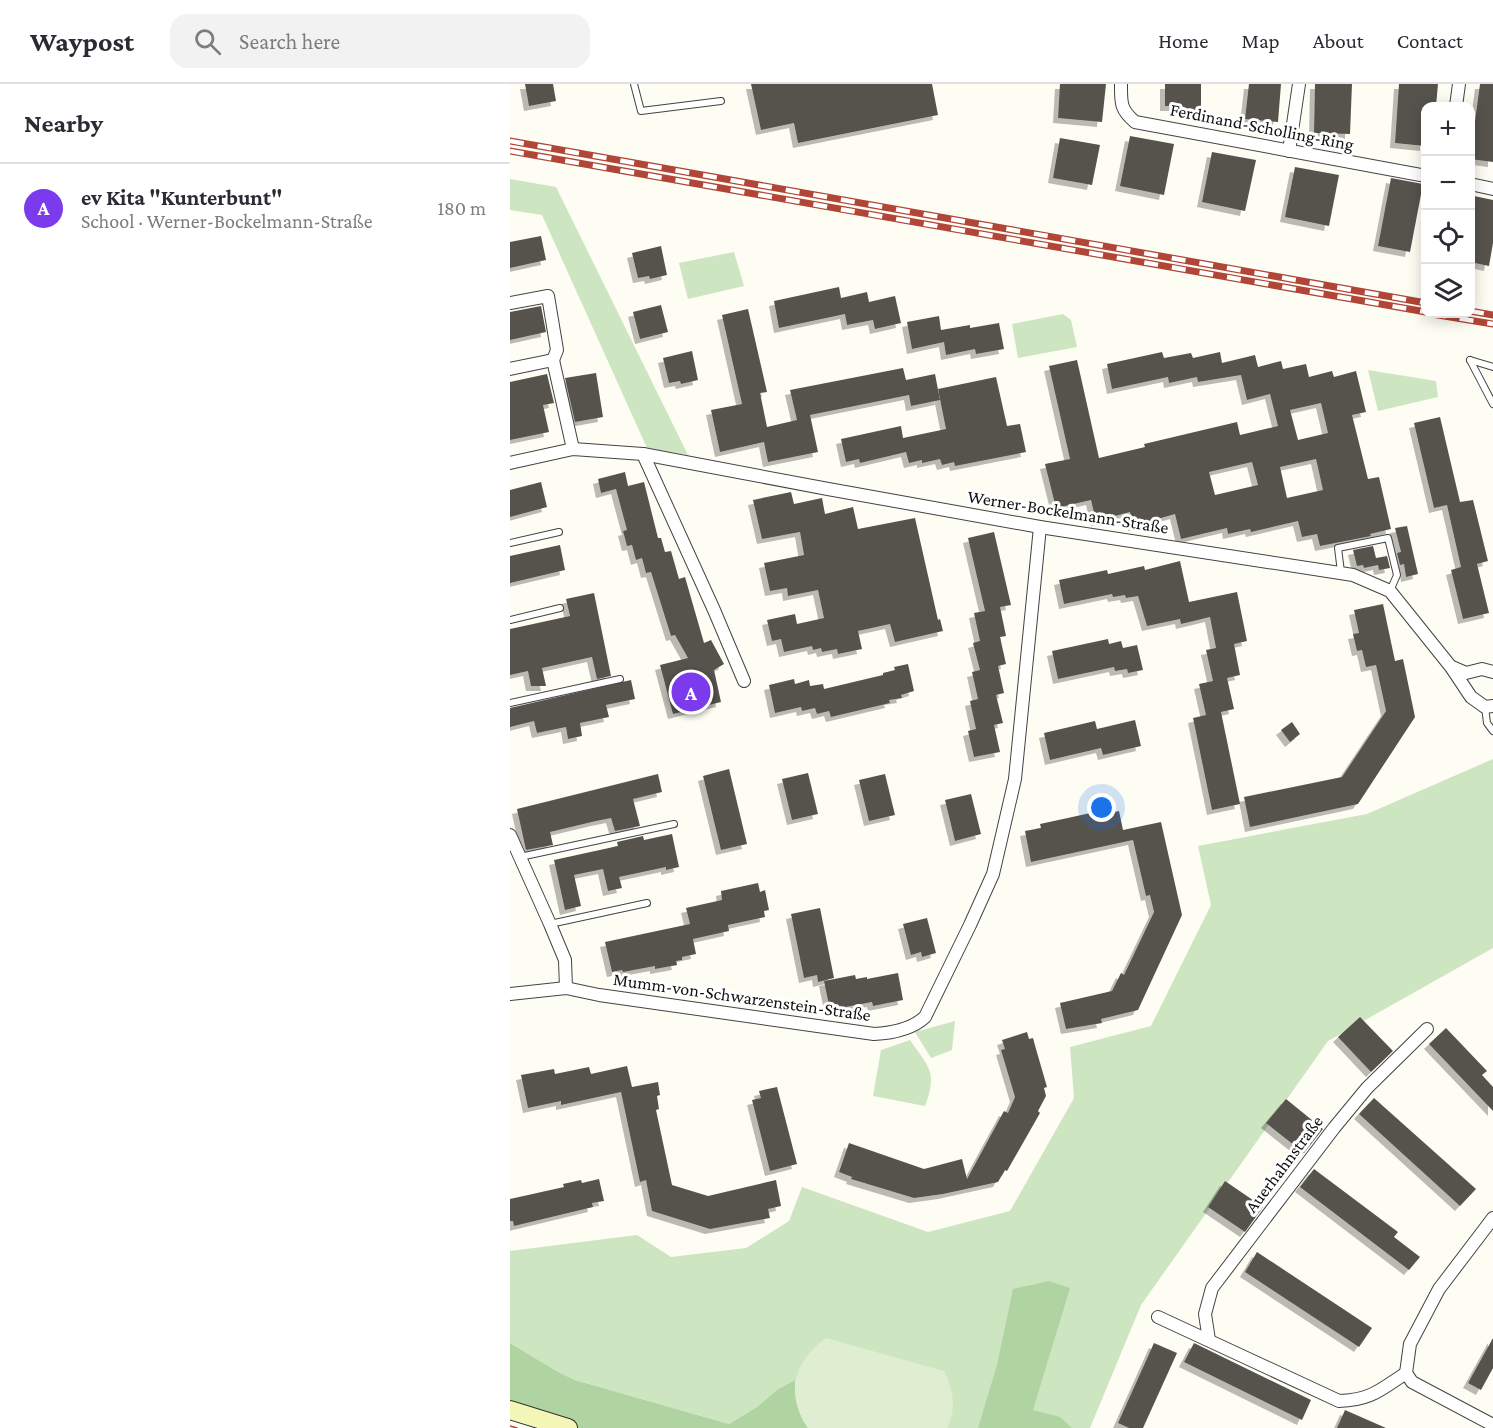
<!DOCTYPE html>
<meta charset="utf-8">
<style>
body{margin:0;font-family:"Crimson Pro",serif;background:#f2f2f3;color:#2b2b33}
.controls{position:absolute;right:18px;top:18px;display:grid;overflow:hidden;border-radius:12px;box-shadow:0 3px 15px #0003}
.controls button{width:54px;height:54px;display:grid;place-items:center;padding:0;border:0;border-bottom:2px solid #e1e1e2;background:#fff;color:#2b2b33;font:30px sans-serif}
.you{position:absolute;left:592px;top:724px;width:21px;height:21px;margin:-15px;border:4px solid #fff;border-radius:50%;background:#1a73e8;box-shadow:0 0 0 9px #1a73e833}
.badge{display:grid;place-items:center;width:39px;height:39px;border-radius:50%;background:#7c3aed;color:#fff;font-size:20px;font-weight:700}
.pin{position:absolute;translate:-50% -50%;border:3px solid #fff;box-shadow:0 2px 6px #0006}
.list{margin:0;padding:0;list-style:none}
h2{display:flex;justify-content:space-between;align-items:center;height:78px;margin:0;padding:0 24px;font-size:26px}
h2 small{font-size:20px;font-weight:400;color:#7c7c81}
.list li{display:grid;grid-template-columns:39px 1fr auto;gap:18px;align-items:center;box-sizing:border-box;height:90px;padding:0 24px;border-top:2px solid #e1e1e2}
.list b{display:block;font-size:22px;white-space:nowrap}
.list p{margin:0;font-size:20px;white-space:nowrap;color:#7c7c81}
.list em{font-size:20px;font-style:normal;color:#7c7c81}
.icon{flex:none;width:33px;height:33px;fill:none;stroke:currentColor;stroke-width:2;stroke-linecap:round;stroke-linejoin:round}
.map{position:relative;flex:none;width:983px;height:1344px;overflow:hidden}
header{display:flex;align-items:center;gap:36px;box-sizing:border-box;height:84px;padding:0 30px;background:#fff;border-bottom:2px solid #e1e1e2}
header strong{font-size:28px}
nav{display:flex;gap:33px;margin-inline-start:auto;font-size:21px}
.search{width:420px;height:54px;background:#f2f2f3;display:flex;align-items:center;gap:15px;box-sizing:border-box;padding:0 21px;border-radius:18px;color:#7c7c81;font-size:22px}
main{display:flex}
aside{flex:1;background:#fff}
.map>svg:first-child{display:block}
.green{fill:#cde5c0}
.forest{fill:#b0d4a1}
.pitch{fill:#dfedd1}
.building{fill:#57534d;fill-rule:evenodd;filter:url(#shadow)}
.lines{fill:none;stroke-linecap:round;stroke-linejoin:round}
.lane-casing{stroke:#434343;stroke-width:8}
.street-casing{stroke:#434343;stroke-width:14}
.secondary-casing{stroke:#323232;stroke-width:20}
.lane{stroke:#fff;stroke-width:6}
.street{stroke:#fff;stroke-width:12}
.secondary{stroke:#f3f6b6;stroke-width:18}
.tram{stroke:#b14537;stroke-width:1.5}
.rail-casing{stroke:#b14537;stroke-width:7}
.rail{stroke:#fff;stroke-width:4.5;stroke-dasharray:14;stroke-linecap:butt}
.labels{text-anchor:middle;stroke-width:6;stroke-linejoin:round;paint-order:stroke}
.street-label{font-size:18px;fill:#101010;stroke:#fff}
</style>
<header>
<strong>Waypost</strong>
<div class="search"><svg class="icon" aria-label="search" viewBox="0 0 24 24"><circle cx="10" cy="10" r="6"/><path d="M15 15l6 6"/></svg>Search here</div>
<nav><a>Home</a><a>Map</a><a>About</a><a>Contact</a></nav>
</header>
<main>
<aside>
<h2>Nearby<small></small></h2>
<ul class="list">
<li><span class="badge">A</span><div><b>ev Kita &quot;Kunterbunt&quot;</b><p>School · Werner-Bockelmann-Straße</p></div><em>180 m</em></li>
</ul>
</aside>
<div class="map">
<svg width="983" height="1344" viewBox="0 0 983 1344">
<defs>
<filter id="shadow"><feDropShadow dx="-5" dy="5" stdDeviation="0" flood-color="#0004"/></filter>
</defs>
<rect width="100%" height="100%" fill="#fefdf3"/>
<g class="green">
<path d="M0,95L46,103L178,371L137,364L32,131L0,126Z"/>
<path d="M224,168L234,202L178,215L169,179Z"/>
<path d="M553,230L561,236L567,263L508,274L502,240Z"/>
<path d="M858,286L926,297L928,313L868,327Z"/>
<path d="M983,675V864L818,957L631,1221L580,1344H298L285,1296L268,1305L247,1323L219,1340L65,1296L50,1289L0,1259V1167L127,1151L161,1173L236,1164L279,1137L292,1103L418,1148L500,1127L564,1014L560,963L641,942L701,821L688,762L857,730Z"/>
<path d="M445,937L442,966L421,974L405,948Z"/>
<path d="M400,956C419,984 428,988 415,1022L363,1012L371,966Z"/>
</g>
<g class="forest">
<path d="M539,1197L560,1204L523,1326L550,1333L562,1344H468L487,1281L503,1205Z"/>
<path d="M0,1259L50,1289L65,1296L219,1340L247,1323L268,1305L285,1296C285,1315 287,1328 298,1344H58L0,1318Z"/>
</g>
<path class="pitch" d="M316,1254L434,1287C443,1305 447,1325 437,1344H298C275,1309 283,1278 316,1254Z"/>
<g class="building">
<path d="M15,0H43L46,17L19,22Z"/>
<path d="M241,0H422L428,31L288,59L284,39L251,46Z"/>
<path d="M550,0H596L592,38L548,34Z"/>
<path d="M655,0H691V26H673V22H655Z"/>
<path d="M739,0H771L768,38L735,35Z"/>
<path d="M805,0H842L840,50L804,49Z"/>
<path d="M889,0H928L926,22H915V62L885,59Z"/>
<path d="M970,0H983V78L960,75Z"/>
<path d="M620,52L664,60L654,111L610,102Z"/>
<path d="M550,54L590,61L582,101L543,94Z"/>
<path d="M702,68L746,76L735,127L692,118Z"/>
<path d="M785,83L829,91L819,142L775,133Z"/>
<path d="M881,94L913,100L900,168L868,162Z"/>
<path d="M964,112L983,116V159L979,182L960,178V129Z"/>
<path d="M31,152L36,176L0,184V158Z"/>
<path d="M151,162L157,191L140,195L139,192L128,194L122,169Z"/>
<path d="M329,203L331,214L357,208L359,218L385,212L391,239L365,245L363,236L337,241L335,230L269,244L264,217Z"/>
<path d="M151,221L158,248L130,255L123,228Z"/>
<path d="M31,222L36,248L0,256V228Z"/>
<path d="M238,225L257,308L250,309L257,343L287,336L280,306L393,284L396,296L425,290L430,316L401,322L399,311L300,331L308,368L258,378L254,358L210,368L201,326L232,320L212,231Z"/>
<path d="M429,232L431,246L460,241V244L489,239L494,265L466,270L465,265L436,271L434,258L402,265L397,238Z"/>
<path d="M182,267L188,296L171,300L170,297L159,299L153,274Z"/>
<path d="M652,268L654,274L681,269L683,274L710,268L712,279L745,271L748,283L771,277L773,285L796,280L799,293L822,287L824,293L846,287L856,328L842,331L858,395L869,393L881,445L860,450L861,452L810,462L807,450L792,453L788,437L741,448L740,445L718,450L717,444L671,455L665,430L623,442L620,428L586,437L581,416L546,424L535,380L560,375L539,282L567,276L589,374L635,363L634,360L727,338L730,351L768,342L760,310L737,316L731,291L688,298L687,293L659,299L658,293L602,305L597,280ZM811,319L818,349L788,356L780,326ZM806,375L813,406L777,414L770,383ZM742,378L748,401L705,411L699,388Z"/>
<path d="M86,289L93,333L65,338L55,294Z"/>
<path d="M37,290L44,319L33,321L39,348L0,356V298Z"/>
<path d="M486,293L497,342L510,340L516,368L445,382L444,378L432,381L430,375L412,379V376L399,379L396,368L350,379L349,375L336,378L331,355L391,342L393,354L436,345L428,305Z"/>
<path d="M930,333L950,418L963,416L978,477L967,480L979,529L953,535L941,486L951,483L937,421L924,424L904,339Z"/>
<path d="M115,388L118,402L134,398L148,454H151L155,468L161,467L169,495L175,493L194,559L201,556L214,580L204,586L211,618L163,630L150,581L178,574L165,551L161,552L141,488L136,489L132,474L126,476L122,461L117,462L113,447L117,446L106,405L91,409L88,395Z"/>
<path d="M31,398L37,423L0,433V406Z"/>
<path d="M281,408L284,420L312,414L315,430L343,423L348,445L405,434L428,536L430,535L433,547L385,558L380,540L348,547L352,565L328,570L327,565L312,568L311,564L303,566L302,562L274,568L271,555L262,557L257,536L285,530L287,540L314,534L308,506L278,512L277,504L260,507L254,479L294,471L290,448L252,455L243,416Z"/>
<path d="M897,442L908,490L896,493L894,480L890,481L887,469L891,468L885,444Z"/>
<path d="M484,448L501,521L490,523L496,552L490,553L496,580L488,582L494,609L486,611L493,639L484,641L490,668L464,673L458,647L466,645L460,617L468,615L462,588L470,586L463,559L470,557L464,529L475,527L458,454Z"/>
<path d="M50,461L55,486L0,499V472Z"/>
<path d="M863,462L866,474L877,472L880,484L869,486L868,481L854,484L853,481L847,482L843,466Z"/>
<path d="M670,477L679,518L727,508L737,557L724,560L730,591L717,594L724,625L711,628L730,720L702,726L683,634L696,631L689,600L703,597L696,566L706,564L700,533L671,540L670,535L637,542L628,512L616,514L615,511L603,513L602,510L554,520L549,496L597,486L598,490L634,482L635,486Z"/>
<path d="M84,509L101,592L87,595L82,573L32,584L36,602H21L18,587L0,591V545L60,532L56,515Z"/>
<path d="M873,520L885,577L893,575L905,633L848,720L740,743L734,713L832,693L876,627L866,581L856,583L852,566L847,567L843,550L849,549L844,526Z"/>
<path d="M598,555L599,560L611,557L613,564L627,561L633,586L618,589L617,585L605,587L604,583L548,595L542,567Z"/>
<path d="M398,580L404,607L391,611L392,614L379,616L380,619L321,633L319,627L307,630L305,624L292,627L291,623L265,629L259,601L284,595L285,600L299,596L300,602L313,600L314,605L373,591V589L385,586L384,583Z"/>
<path d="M121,596L125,615L96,621L99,633L70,639L72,652L58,655L56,643L27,649L24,637L0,643V624Z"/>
<path d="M625,636L631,662L593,671L591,664L540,676L534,649L585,637L587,645Z"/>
<path d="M782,638L790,650L780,658L771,646Z"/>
<path d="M219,685L237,760L211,766L193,692Z"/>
<path d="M298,689L308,730L282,736L272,695Z"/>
<path d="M148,690L152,708L123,715L130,742L105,747L101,734L86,737L40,748L43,761L16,766L7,725Z"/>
<path d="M375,690L385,731L359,737L349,696Z"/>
<path d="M461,710L471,750L445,757L435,716Z"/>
<path d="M599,725L600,729L609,727L613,746L651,738L672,831L628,926L591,935L592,939L556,945L550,919L602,907L611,889L614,891L644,828L640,811L636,812L623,756L521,778L515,747L531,744L530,740Z"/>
<path d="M162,750L169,783L156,786V783L109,793L112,804L98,807L93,785L64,791L71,822L55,826L44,776L108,762L107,758L133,752L134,756Z"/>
<path d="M248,799L250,808L255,806L259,826L254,827L255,833L218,841L219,847L183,855L186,870L172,873V876L166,877L167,881L145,885V882L113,888L112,886L102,888L95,858L180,840L176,824L212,816L211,807Z"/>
<path d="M310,824L324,894L308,898L307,891L294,894L281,830Z"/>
<path d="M417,834L426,869L412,873L411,868L401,871L393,840Z"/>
<path d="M388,889L393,916L363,922L362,918L320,926L314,897L345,891L346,895L357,893V895Z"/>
<path d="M850,933L883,967L861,988L828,953Z"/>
<path d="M936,944L977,987L972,991L983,1003V1027L919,960Z"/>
<path d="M517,948L519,955L523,954L526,965L537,1003L534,1004L536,1012L528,1027L530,1029L497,1087L495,1086L488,1098L433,1110L404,1114L341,1095L342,1093L329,1088L339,1059L414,1085L452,1075L457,1095L494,1027L498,1029L505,1013L491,966L495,965L492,956Z"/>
<path d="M117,982L122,1003L148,998L150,1011L147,1012L149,1025L146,1026L162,1101L198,1112L266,1096L271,1122L258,1125L260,1134L200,1145L142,1127L136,1096L130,1098L111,1008L51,1021V1017L18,1024L11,991L44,985L45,990L79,983L81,990Z"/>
<path d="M267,1003L287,1080L260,1087L242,1016L251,1014L249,1007Z"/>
<path d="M864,1014L966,1105L950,1122L849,1030Z"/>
<path d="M776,1015L813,1045L794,1069L756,1039Z"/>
<path d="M804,1085L888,1148L884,1153L910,1173L899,1186L790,1103Z"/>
<path d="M89,1095L94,1117L82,1119L83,1123L4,1142L3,1137H0V1115L54,1103L53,1100L71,1096L72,1099Z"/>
<path d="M715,1097L753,1123L735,1148L698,1123Z"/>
<path d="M747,1168L862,1244L849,1263L735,1188Z"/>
<path d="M983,1254V1284L971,1306L958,1299Z"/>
<path d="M644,1259L667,1269L633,1344H619L608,1339Z"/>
<path d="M684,1259L801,1316L792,1336L674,1278Z"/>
<path d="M835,1326L876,1344H827Z"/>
</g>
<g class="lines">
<defs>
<g id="lane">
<path d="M124,0L131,27L211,17"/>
<path d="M960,276L983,320"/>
<path d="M960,276L983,283"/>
<path d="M0,459L49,448"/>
<path d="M831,488L828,464L878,454L887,491L880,507"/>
<path d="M0,536L50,524"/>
<path d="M0,619L110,595"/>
<path d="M975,623L977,639L983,647"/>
<path d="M10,773L164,740"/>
<path d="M40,840L137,819"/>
</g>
<g id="street">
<path d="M611,0C611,19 610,25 625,38L916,92"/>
<path d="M946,22L949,0"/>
<path d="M779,67L789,0"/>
<path d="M960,100L983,105"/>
<path d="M0,219L38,212L47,266L43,276"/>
<path d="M0,285L43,276L63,365"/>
<path d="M133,370L204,526L234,597"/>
<path d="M0,379L63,365L133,370L318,405L530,443L843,491L880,507L941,583L961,613L975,623L983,622"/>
<path d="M942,583L956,589L972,585L983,588"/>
<path d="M0,751L40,840L55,876L56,904"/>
<path d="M0,910L56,904L89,911L364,950C382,949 402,945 415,933L460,841L483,790L505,695L530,443"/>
<path d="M648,1233L829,1317C861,1316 870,1306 896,1289"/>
<path d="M699,1256L695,1230L702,1204L824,1044L857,1004L917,945"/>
<path d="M896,1289L900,1260L929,1205L983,1134"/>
<path d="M896,1289L902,1298L983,1341"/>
</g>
<path id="secondary" d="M0,1326L58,1344"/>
</defs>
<use href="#lane" class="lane-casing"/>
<use href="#street" class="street-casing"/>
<use href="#secondary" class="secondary-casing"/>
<use href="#lane" class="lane"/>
<use href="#street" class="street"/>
<use href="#secondary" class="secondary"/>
<path class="tram" d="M0,1342L7,1344"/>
<defs>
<g id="rail">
<path d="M0,57L916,219"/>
<path d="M0,67L916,228"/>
<path d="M960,227L983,231"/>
<path d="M922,230L983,240"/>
</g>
</defs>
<use href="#rail" class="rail-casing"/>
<use href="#rail" class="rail"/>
</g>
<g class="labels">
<g class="street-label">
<text transform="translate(752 43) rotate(11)" y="6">Ferdinand-Scholling-Ring</text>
<text transform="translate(558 428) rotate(9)" y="6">Werner-Bockelmann-Straße</text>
<text transform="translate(232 913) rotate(8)" y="6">Mumm-von-Schwarzenstein-Straße</text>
<text transform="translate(774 1080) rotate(-53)" y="6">Auerhahnstraße</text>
</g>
</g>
</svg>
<div class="controls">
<button>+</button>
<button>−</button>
<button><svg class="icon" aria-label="locate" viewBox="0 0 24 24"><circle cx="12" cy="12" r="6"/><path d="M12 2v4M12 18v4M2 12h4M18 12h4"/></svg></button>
<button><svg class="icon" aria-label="layers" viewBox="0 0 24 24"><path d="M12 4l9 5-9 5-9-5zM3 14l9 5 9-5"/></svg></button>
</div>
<div class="you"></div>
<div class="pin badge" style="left:181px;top:608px">A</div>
</div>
</main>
